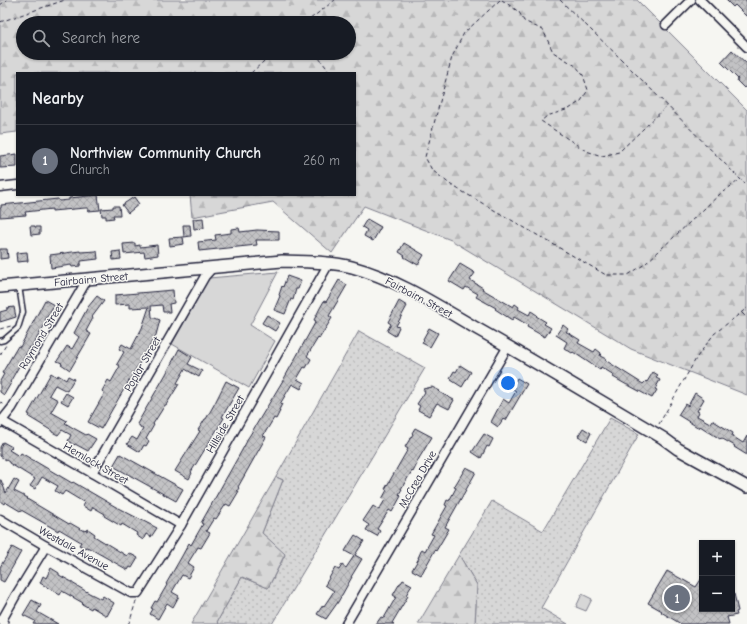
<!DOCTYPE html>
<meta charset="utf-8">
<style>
body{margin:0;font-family:"Comic Neue",sans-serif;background:#242831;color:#f1f3f6}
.controls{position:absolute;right:12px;bottom:12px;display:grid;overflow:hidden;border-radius:0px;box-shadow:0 1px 3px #0004}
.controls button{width:36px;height:36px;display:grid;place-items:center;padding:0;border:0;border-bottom:1px solid #363941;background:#171b24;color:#f1f3f6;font:20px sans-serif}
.you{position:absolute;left:508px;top:383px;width:14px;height:14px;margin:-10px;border:3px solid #fff;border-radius:50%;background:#1a73e8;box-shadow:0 0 0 6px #1a73e833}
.badge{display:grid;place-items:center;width:26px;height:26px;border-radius:50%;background:#9495a2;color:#fff;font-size:13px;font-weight:700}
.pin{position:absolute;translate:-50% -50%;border:2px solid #fff;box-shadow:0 1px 4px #0006}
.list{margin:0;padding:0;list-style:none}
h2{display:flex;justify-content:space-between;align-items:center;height:52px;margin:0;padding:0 16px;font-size:17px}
h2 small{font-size:13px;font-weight:400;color:#9ea1a6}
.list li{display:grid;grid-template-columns:26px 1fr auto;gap:12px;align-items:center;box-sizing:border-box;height:72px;padding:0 16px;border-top:1px solid #363941}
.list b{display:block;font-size:15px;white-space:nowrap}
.list p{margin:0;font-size:13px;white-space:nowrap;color:#9ea1a6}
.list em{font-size:13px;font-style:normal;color:#9ea1a6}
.icon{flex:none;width:22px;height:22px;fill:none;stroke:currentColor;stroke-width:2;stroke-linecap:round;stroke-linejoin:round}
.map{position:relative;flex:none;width:747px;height:624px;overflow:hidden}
.search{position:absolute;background:#171b24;box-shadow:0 1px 3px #0004;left:16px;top:16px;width:340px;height:44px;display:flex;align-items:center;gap:10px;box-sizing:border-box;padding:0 14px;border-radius:22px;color:#9ea1a6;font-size:15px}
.panel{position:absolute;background:#171b24;box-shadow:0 1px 3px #0004;left:16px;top:72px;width:340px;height:124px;border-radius:0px}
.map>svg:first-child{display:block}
.grass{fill:url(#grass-dots);stroke:#7c7c89}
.forest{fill:url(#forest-firs);stroke:#7c7c89;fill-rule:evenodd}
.green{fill:#d7d7d7;stroke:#7c7c89}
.building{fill:url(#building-cross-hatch);stroke:#22223b}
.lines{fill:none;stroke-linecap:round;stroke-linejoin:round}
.lane-casing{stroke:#22223b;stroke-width:7}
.street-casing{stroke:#22223b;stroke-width:11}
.secondary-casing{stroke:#22223b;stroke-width:14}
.path{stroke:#22223b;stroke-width:1;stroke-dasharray:4 3;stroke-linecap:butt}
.lane{stroke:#f6f6f2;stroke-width:4}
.street{stroke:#f6f6f2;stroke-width:8}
.secondary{stroke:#f6f6f2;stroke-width:11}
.labels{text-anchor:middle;stroke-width:3;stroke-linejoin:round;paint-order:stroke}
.street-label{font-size:11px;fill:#22223b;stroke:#f6f6f2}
</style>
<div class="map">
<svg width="747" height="624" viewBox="0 0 747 624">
<defs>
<pattern id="grass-dots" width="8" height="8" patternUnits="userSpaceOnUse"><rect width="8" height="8" fill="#d7d7d7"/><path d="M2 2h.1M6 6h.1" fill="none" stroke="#b8b8b9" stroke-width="1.8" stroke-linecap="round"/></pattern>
<pattern id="forest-firs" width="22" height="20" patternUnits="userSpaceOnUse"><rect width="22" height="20" fill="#d7d7d7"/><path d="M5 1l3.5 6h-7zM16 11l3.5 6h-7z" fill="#b8b8b9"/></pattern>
<pattern id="building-cross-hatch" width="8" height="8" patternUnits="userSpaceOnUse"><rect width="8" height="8" fill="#c2c2c4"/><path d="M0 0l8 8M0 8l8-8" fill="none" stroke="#a6a6a9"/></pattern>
</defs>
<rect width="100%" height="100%" fill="#f6f6f2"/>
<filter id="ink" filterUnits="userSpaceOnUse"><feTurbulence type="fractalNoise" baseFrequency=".025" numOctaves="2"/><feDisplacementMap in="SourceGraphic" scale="8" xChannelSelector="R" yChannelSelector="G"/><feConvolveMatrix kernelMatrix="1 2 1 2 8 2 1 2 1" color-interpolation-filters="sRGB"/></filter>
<g filter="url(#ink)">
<g class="grass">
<path d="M359,331L425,368L272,624H219L217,622L242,577L268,588L285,555L262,533L283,480L276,477Z"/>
<path d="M610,418L639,434L541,608L568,624H475L477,585L459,555L492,501L543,531Z"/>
</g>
<g class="forest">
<path d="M0,0H637L747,110V395L631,349L451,240L364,206L332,253L273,202L192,217L190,195H355V73H17V132L0,134ZM23,23H349V53H23Z"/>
<path d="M276,477L283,480L262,533L285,554L268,588L242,577L217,622L219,624H191Z"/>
<path d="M459,555L477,585L475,624H418Z"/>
</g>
<g class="green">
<path d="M278,272L250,325L275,341L249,388L172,344L209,278Z"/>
<path d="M582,594L592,599L586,611L576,607Z"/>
</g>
<g class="building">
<path d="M726,0H747V17L735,5L733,7Z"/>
<path d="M732,50L747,64V85L744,88L737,81L738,79L721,62Z"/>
<path d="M17,154V167L0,168V156Z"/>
<path d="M98,195L100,210L88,211V208H85L52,211V209L25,212L26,215L0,217V208H1V205L58,199L59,201L69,200V198Z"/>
<path d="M134,197L139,204L128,213L122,205Z"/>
<path d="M113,206H119L120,215H113L114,218L106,219V216H102L101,209L113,208Z"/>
<path d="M203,218L204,228L194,229L193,219Z"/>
<path d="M367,219L381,227L373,241L364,236L367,230L362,227Z"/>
<path d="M183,225H190L191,236L184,237Z"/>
<path d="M30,226H35V227H40V234L31,235Z"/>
<path d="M239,228L240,232L257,230L279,231V240H256L257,245L199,251L198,242L216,240L215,235L231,233V229Z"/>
<path d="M183,237L184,244L170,246L169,238Z"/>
<path d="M135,243V246L140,245V247L157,245L158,255L145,257L144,252L124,254L123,244Z"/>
<path d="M404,243L424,255L418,265L404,257L405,256L399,252Z"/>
<path d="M0,249H7L8,258L0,259Z"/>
<path d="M80,251V252L97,251L98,259L81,261V264H80V266L72,267L71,265L51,268L50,255Z"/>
<path d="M120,251L121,259L113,260L112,252Z"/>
<path d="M27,252L28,261L17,262L16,253Z"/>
<path d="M460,264L475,273L470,280L483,288L482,289L513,307L515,304L519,307L518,309L529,315L531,311L537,315L536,316L546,322L544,324L551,328L545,337L527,327L528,325L514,317L512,320L495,309L496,308L476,297L478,294L466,287L464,290L449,281Z"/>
<path d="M287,276L301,281L298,289H296L293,300L291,299L285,314L274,310L280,296L279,295L282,286L283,287Z"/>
<path d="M339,280L347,285L329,316L332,318L319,339L318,338L307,356L311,359L306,368L304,367L297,379L304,383L301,389L292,384L280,404H282L279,410L280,411L276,419L274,418L263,436L266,437L238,487L239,488L237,491H239L230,506L226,504L216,519L214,518L206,531L210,533L201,548L198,547L188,563L194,567L188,578L182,575L172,592L179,596L173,607L167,603L158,619L150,614L153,609L151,608L155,601L157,602L167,585L166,584L182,556L189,543L191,545L203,524L201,523L241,452L247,441H246L250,435L285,377L316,321L314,320L320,308L324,301L326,302Z"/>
<path d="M173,290L174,303L169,304L170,312H163L162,305L151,306L152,317L160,320L156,335L113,408L101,429L88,422L104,394V393L102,391L108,380L111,382L120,366L117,364L124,352L119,349L122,344L131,349L142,328L149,307L130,308V304L115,305V295Z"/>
<path d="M97,296L104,301L92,317L93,318L86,331L91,334L70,370L61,364L62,363L57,361L67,346L72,349L79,337L74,333L88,307Z"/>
<path d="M45,300L54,305L45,320L47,321L31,348L30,347L10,382L11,383L4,395L0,392V381L4,374L2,373L18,346L20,347Z"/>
<path d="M399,301L407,306L396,326L399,327L395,336L387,331L391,324L388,322Z"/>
<path d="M14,307L16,317L0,322V312L7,310V308Z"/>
<path d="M267,315L280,323L275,331L262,323Z"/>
<path d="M563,325L568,329L566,332H567L580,340L578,343L594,352L596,349L601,353L600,356L606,359L605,360L643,384L646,381L647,382L653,372L658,375L656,378L660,380L655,389L657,390L652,398L628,385H627L613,377L614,375L601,367L600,370L573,352L572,353L564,348L567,342L556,335Z"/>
<path d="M429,328L438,333L430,347L422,343L424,340L423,339Z"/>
<path d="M179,349L192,357L188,364L202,371L199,377L185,369L177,383L179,384L166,405H165L153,424L154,425L146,439L149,441L146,446L144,445L140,452L127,444L132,437L137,440L143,429L140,427V426L137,424L166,374Z"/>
<path d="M460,365L471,372L462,387L451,380L452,379L450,378L454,371L456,372Z"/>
<path d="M51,373L57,377L58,375L66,380L68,376L74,379L67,391L55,385L49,395L58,400L51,412L67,421L65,423L75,429L86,435L87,434L96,439L88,451L75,444L74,445L68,441L71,435L62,430L58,435L52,432V431L29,417L30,415L28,414Z"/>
<path d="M517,378L527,384L506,420L503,419L498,427L491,422L503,399L509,403L516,391L511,388Z"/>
<path d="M226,381L239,388L222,417L224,418L191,472L192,473L189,479L175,471L200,431L198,430L202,424L205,419H206L215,403Z"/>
<path d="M432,387L440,391L439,392L454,400L449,409L437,403L429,416L418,410L420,406L417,404L425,392L423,389Z"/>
<path d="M66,393L73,397L68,405L61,401Z"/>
<path d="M695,393L704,399L697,411L699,412L697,416L710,423L712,420L733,433L732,436L743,443L747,436V455L734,447L735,446L721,438L720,439L700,426L699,428L678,415L685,404L688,406Z"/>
<path d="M415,428L432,437L418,460L416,463L417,464L413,472L412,471L401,489H402L399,494L401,496L396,505L392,512L389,510L377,529L380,531L377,536L366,530L369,525L363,521L373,506L379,510L385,500L382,499L387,490L385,489L408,449L405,447L413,434L412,433Z"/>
<path d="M583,428L591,433L587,441L578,436Z"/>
<path d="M484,434L493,439L489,447L487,446L481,458L472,452Z"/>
<path d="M3,442L12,447L9,450L19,456L21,453L72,483L73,482L116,507L157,528L151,537L146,534L143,540L136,535L137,533L122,524L121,526L104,516L105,514L93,507L91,511L83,506L85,503L65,491L62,495L55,491L58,486L42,477L35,489L30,486L35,479L9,463V462L0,456V447Z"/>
<path d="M120,454L183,489L176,501L113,466Z"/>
<path d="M466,467L476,472L445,527L449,529L436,551L435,550L421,575L412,570L419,558H418L422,549L425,551L434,535L431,534L447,506L445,505L447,500L449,501L456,488L454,487Z"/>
<path d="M14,479L19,482L14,491L28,498L27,499L69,524L70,523L84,531V530L87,531L88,529L95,534L94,536L127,556L129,553L138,558L132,568L130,567L128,570L89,548L86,547L85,548L79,545L81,542L59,529L58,531L21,510L20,511L5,502L4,504L0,501V480H1L6,493Z"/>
<path d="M355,535L364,541L355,555L362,559L351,577H352L338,602L326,619L317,614L323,605L324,606L334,591L325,585L335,568L339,570L342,565L346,568L354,556L345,551Z"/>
<path d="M12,547L21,552L4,582L0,580V567Z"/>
<path d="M51,568L59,573V575L72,582V583L89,593L101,599L103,596L114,603L107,616L92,607L91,609L82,604L83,603L62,591L60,595L40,583L43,576L46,578Z"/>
<path d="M667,571L696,587L702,578V609H732V594H734L738,611L736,612L737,615L727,617L729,624H681L661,612L662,611L648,603Z"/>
<path d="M403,580L412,585L406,595L408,596L392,623L394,624H376L381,617L384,618L396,597L393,595L400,583H401Z"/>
<path d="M32,600L41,605L37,612L58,624H33L35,621L23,615Z"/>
</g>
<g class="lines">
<defs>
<path id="lane" d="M0,341L4,340L18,328L23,312L19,286"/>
<g id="street">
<path d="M700,0L747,47"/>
<path d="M666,25L691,0"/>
<path d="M0,187L17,185"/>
<path d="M0,420L92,473L181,525"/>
<path d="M0,423L12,408L87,280"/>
<path d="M92,473L205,276L213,267"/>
<path d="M0,519L46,546L131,593H138L181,525L329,263"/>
<path d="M4,624L2,620L16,595L46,546"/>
<path d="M346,624L508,346"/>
</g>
<path id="secondary" d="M0,287L282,261C305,262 329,261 352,267C396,279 435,304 474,327C538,363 600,401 663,438L678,449L747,487"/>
</defs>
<use href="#lane" class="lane-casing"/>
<use href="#street" class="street-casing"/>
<use href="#secondary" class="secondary-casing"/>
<g class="path">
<path d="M500,0L464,33L452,57L425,157L432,170L451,185L606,275H628L645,264L720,194L741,179"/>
<path d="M502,0L519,12L524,21L543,30L553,52L576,66L583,75L588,90L581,101L569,109L547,116L541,121L586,151L602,156L619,152L667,106"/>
<path d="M560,0L622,60L747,186"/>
<path d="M0,5L7,0"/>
<path d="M0,22L65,0"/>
<path d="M305,23L335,0"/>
<path d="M315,53L326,67L329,73"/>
<path d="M251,73L273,53"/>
<path d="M742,313L747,318"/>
<path d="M0,329L11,326"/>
<path d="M0,355L6,345"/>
<path d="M0,402L5,405"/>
<path d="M659,424L697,357L714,334L747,308"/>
<path d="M128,624L130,621L136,601"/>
</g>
<use href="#lane" class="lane"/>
<use href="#street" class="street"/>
<use href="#secondary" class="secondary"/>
</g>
</g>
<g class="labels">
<g class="street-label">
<text transform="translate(91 279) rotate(-5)" y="4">Fairbairn Street</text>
<text transform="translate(419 297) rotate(28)" y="4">Fairbairn Street</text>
<text transform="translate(41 336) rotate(-59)" y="4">Raymond Street</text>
<text transform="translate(142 364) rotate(-60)" y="4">Poplar Street</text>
<text transform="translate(225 424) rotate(-60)" y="4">Hillside Street</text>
<text transform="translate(96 463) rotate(30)" y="4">Hemlock Street</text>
<text transform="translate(417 479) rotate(-60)" y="4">McCrea Drive</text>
<text transform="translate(74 548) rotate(29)" y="4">Westdale Avenue</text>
</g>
</g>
</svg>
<div class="controls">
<button>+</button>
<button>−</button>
</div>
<div class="you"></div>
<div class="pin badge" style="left:677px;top:598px;background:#6b7280">1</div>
<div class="search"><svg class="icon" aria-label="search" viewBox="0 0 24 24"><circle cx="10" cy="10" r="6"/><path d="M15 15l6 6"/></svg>Search here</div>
<section class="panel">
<h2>Nearby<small></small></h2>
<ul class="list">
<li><span class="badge" style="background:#6b7280">1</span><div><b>Northview Community Church</b><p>Church</p></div><em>260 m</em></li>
</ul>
</section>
</div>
